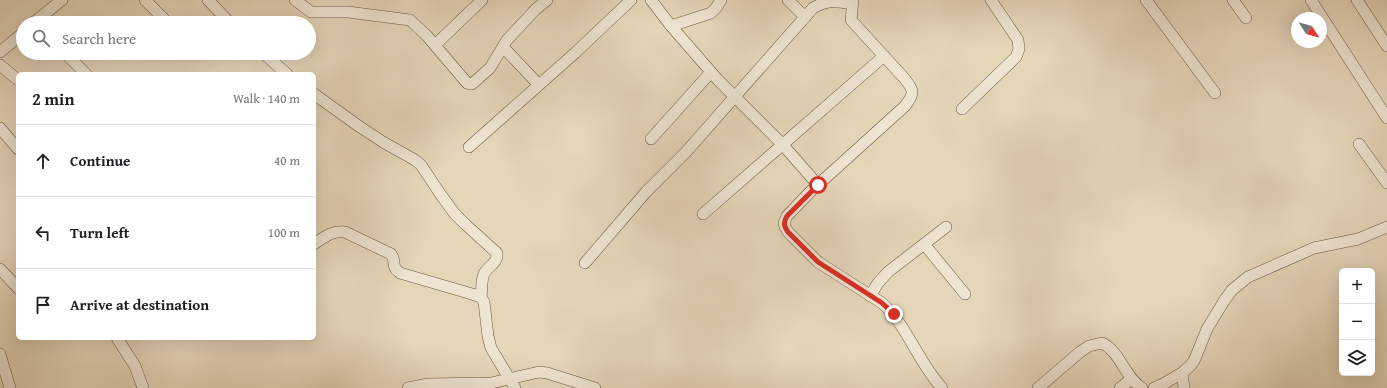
<!DOCTYPE html>
<meta charset="utf-8">
<style>
body{margin:0;font-family:"Gentium Book Plus",serif;background:#f2f2f2;color:#202124}
.controls{position:absolute;right:12px;bottom:12px;display:grid;overflow:hidden;border-radius:6px;box-shadow:0 4px 16px #0002}
.controls button{width:36px;height:36px;display:grid;place-items:center;padding:0;border:0;border-bottom:1px solid #e0e0e0;background:#fff;color:#202124;font:20px sans-serif}
.compass{position:absolute;left:1291px;top:12px;width:36px;height:36px;border-radius:50%;background:#fff;box-shadow:0 4px 16px #0002;rotate:126deg}
.stop{position:absolute;width:12px;height:12px;margin:-9px;border:3px solid #d93025;border-radius:50%;background:#fff}
.stop.end{background:#d93025;border-color:#fff;box-shadow:0 1px 4px #0008}
.list{margin:0;padding:0;list-style:none}
h2{display:flex;justify-content:space-between;align-items:center;height:52px;margin:0;padding:0 16px;font-size:17px}
h2 small{font-size:13px;font-weight:400;color:#757577}
.list li{display:grid;grid-template-columns:26px 1fr auto;gap:12px;align-items:center;box-sizing:border-box;height:72px;padding:0 16px;border-top:1px solid #e0e0e0}
.list b{display:block;font-size:15px;white-space:nowrap}
.list em{font-size:13px;font-style:normal;color:#757577}
.icon{flex:none;width:22px;height:22px;fill:none;stroke:currentColor;stroke-width:2;stroke-linecap:round;stroke-linejoin:round}
.map{position:relative;flex:none;width:1387px;height:388px;overflow:hidden}
.search{position:absolute;background:#fff;box-shadow:0 4px 16px #0002;left:16px;top:16px;width:300px;height:44px;display:flex;align-items:center;gap:10px;box-sizing:border-box;padding:0 14px;border-radius:22px;color:#757577;font-size:15px}
.panel{position:absolute;background:#fff;box-shadow:0 4px 16px #0002;left:16px;top:72px;width:300px;height:268px;border-radius:6px}
.map>svg:first-child{display:block}
.lines{fill:none;stroke-linecap:round;stroke-linejoin:round}
.minor-casing{stroke:#6a573e;stroke-width:12}
.minor{stroke:#eee4d2;stroke-width:11}
.route{stroke:#d93025;stroke-width:5}
</style>
<div class="map">
<svg width="1387" height="388" viewBox="0 0 1387 388">
<rect width="100%" height="100%" fill="#e5d6ba"/>
<filter id="stains"><feTurbulence type="fractalNoise" baseFrequency=".005" numOctaves="4"/><feColorMatrix values="0 0 0 0 .2 0 0 0 0 .09 0 0 0 0 .02 0 0 0 .5 -.17"/></filter>
<radialGradient id="worn" r=".72"><stop offset=".6" stop-color="#630" stop-opacity="0"/><stop offset="1" stop-color="#630" stop-opacity=".3"/></radialGradient>
<g class="lines">
<defs>
<g id="minor">
<path d="M145,0L168,23"/>
<path d="M208,0L230,23"/>
<path d="M295,0L311,12H348L410,20L427,36L467,83L472,84L490,68L507,40L536,9L547,0"/>
<path d="M651,0L671,26L711,13L716,8L721,0"/>
<path d="M788,0L805,17"/>
<path d="M853,0L851,20L904,78C914,90 915,93 905,106L811,191L787,216L784,223L785,227L788,232L818,262L882,303C907,325 918,362 942,388"/>
<path d="M1146,0L1215,93"/>
<path d="M1233,0L1246,18"/>
<path d="M1311,0L1387,118"/>
<path d="M1357,0L1387,46"/>
<path d="M33,23L62,0"/>
<path d="M671,26L718,80L783,145L818,185"/>
<path d="M435,45L482,0"/>
<path d="M503,47L539,85"/>
<path d="M0,52L23,33"/>
<path d="M65,53L86,74"/>
<path d="M263,53L287,74"/>
<path d="M0,65L18,80"/>
<path d="M314,94L360,127L383,142L415,160L421,165L439,192L454,213L465,224L497,253C498,264 488,265 484,274C481,281 482,290 481,297"/>
<path d="M962,109L1016,57L1019,49L1018,40L991,0"/>
<path d="M0,128L18,149"/>
<path d="M651,139L711,72"/>
<path d="M1359,144L1387,183"/>
<path d="M469,147L575,53L631,0"/>
<path d="M703,214L884,56"/>
<path d="M314,244C324,237 333,230 345,232L391,254C397,262 390,266 400,273L472,294L481,297L484,302L488,336L491,348L515,388"/>
<path d="M924,244L965,294"/>
<path d="M585,263L646,192L686,152L813,8C827,0 836,1 852,4"/>
<path d="M0,269L18,288"/>
<path d="M870,296L878,283L888,272L946,227"/>
<path d="M117,338L135,366L143,388"/>
<path d="M0,354L10,388"/>
<path d="M1182,373L1184,388"/>
<path d="M408,388L428,384L491,383L539,372L547,373L595,388"/>
<path d="M1038,388L1080,352L1089,346L1102,343C1121,352 1124,377 1142,388"/>
<path d="M1120,388L1131,379"/>
<path d="M1154,388L1165,383L1182,373L1190,366L1194,361L1207,329L1224,301L1232,290L1248,277L1314,248L1358,239L1387,227"/>
</g>
</defs>
<use href="#minor" class="minor-casing"/>
<use href="#minor" class="minor"/>
</g>
<g class="lines">
<path class="route" d="M818,185L787,216C783,223 784,226 788,232L818,262L882,303L894,314"/>
</g>
<rect width="100%" height="100%" filter="url(#stains)"/>
<rect width="100%" height="100%" fill="url(#worn)"/>
</svg>
<div class="controls">
<button>+</button>
<button>−</button>
<button><svg class="icon" aria-label="layers" viewBox="0 0 24 24"><path d="M12 4l9 5-9 5-9-5zM3 14l9 5 9-5"/></svg></button>
</div>
<svg class="compass" viewBox="-18 -18 36 36"><path d="M0-13l5 13h-10z" fill="#e53935"/><path d="M0 13l5-13h-10z" fill="#757577"/></svg>
<div class="stop" style="left:818px;top:185px"></div>
<div class="stop end" style="left:894px;top:314px"></div>
<div class="search"><svg class="icon" aria-label="search" viewBox="0 0 24 24"><circle cx="10" cy="10" r="6"/><path d="M15 15l6 6"/></svg>Search here</div>
<section class="panel">
<h2>2 min<small>Walk · 140 m</small></h2>
<ul class="list">
<li><svg class="icon" aria-label="ahead" viewBox="0 0 24 24"><path d="M12 20V5M6 11l6-6 6 6"/></svg><div><b>Continue</b></div><em>40 m</em></li>
<li><svg class="icon" aria-label="left" viewBox="0 0 24 24"><path d="M17 20v-9H6M10 6l-5 5 5 5"/></svg><div><b>Turn left</b></div><em>100 m</em></li>
<li><svg class="icon" aria-label="arrive" viewBox="0 0 24 24"><path d="M6 21V4h12l-3 4 3 4H6"/></svg><div><b>Arrive at destination</b></div></li>
</ul>
</section>
</div>
